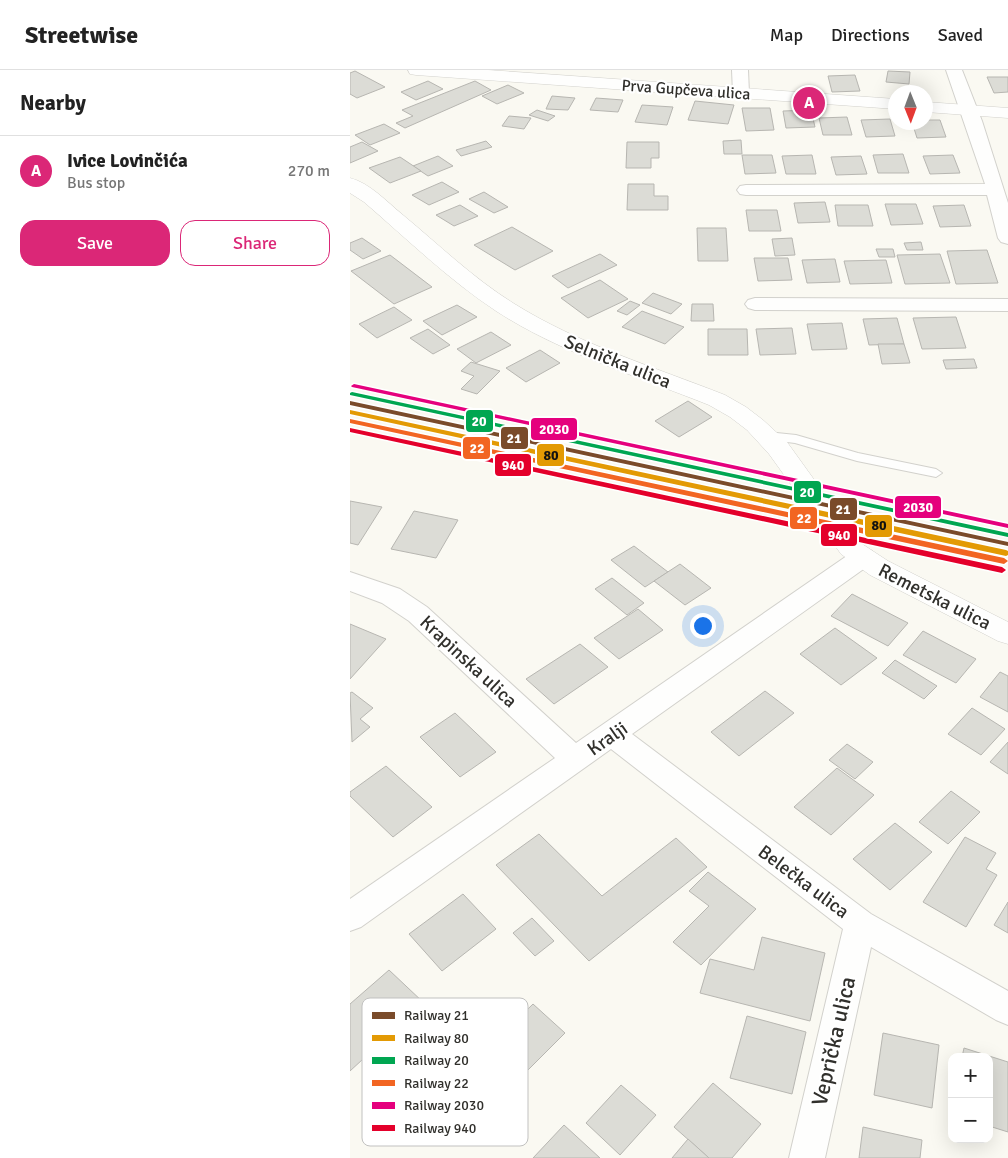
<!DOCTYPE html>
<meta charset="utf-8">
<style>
body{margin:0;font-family:Signika,sans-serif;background:#f2f2f2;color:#222}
.controls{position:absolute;right:15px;bottom:15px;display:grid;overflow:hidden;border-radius:10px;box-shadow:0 5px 20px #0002}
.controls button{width:45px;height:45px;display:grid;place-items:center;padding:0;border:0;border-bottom:1px solid #e0e0e0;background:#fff;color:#222;font:25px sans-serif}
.compass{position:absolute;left:538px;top:15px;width:45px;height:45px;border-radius:50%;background:#fff;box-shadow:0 5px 20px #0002;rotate:179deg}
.you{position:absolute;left:352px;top:555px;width:18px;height:18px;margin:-12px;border:4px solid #fff;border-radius:50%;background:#1a73e8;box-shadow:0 0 0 8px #1a73e833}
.badge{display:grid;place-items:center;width:32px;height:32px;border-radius:50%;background:#db2777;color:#fff;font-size:16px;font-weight:700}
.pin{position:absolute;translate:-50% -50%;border:2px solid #fff;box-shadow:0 1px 5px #0006}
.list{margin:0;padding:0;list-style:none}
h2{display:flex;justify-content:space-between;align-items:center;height:65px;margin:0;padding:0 20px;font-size:21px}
h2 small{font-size:16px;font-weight:400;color:#767676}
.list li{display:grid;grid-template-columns:32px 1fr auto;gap:15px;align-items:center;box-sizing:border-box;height:70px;padding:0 20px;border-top:1px solid #e0e0e0}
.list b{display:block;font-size:19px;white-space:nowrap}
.list p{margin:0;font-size:16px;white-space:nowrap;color:#767676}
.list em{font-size:16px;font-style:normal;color:#767676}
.actions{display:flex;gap:10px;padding:15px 20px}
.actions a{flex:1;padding:11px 0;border:1px solid #db2777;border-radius:15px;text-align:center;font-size:18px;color:#db2777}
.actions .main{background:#db2777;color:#fff}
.map{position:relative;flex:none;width:658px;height:1088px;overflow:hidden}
header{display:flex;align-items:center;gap:30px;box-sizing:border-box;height:70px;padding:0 25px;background:#fff;border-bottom:1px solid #e0e0e0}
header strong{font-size:24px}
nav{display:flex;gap:28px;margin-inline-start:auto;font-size:18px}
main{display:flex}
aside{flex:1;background:#fff}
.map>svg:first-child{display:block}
.building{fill:#dcdcd6;stroke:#b7b6b1}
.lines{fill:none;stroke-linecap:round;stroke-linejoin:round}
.service-casing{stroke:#d2d1cc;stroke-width:2}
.minor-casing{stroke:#d2d1cc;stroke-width:2}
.tertiary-casing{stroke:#d2d1cc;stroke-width:1}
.service{fill:#fefefd;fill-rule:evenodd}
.minor{fill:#fefefd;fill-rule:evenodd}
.tertiary{fill:#fefefd;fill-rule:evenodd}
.rail-1-casing{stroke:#fff;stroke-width:3}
.rail-2-casing{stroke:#fff;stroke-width:3}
.rail-3-casing{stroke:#fff;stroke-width:3}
.rail-4-casing{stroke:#fff;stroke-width:3}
.rail-5-casing{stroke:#fff;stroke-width:3}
.rail-6-casing{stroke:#fff;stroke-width:3}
.rail-1{fill:#7a4b2a;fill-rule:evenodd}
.rail-2{fill:#e39a04;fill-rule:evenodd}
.rail-3{fill:#00a651;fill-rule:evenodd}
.rail-4{fill:#f26522;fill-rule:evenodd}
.rail-5{fill:#e5007d;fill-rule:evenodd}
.rail-6{fill:#e4002b;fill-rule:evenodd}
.labels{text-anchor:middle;stroke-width:4.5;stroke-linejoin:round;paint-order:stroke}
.far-street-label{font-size:16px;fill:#31302c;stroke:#fff}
.street-label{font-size:19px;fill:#31302c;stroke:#fff}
.near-street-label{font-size:22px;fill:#31302c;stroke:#fff}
.key{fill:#fff;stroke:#c1c1c0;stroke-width:1}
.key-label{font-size:14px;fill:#31302c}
.line-badge{stroke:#fff;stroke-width:2}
.badge-label{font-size:14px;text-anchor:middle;font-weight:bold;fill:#fff}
.pale-badge-label{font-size:14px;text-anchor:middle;font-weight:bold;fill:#111}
</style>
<header>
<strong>Streetwise</strong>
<nav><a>Map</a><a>Directions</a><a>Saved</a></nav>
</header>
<main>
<aside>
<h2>Nearby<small></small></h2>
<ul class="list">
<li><span class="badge">A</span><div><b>Ivice Lovinčića</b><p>Bus stop</p></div><em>270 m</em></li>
</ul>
<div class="actions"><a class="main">Save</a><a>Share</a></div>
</aside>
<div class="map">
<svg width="658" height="1088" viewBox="0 0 658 1088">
<rect width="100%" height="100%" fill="#faf9f2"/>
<g class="building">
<path d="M5,1L35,17L7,28L0,24V3Z"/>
<path d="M538,1L560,2L559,14L536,12Z"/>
<path d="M505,5L510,21L482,22L478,6Z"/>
<path d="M637,7H658V22L644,23Z"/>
<path d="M78,11L93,19L66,30L51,22Z"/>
<path d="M125,11L141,20L55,58L46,53L63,46L52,40Z"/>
<path d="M158,15L174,23L147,34L132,26Z"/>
<path d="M202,26L225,28L218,40L196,39Z"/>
<path d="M246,28L273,30L268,42L240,40Z"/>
<path d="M345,31L384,35L378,54L338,50Z"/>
<path d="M292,35L323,37L317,55L285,52Z"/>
<path d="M392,38H420L424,60L396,61Z"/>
<path d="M187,40L205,46L198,51L179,45Z"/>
<path d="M461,40L465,57L436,58L433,41Z"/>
<path d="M159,46L181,48L174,59L152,56Z"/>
<path d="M497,47L502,65H473L469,48Z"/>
<path d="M540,49L545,66L516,67L511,50Z"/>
<path d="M576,50H590L596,67L567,68L562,52H576Z"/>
<path d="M34,54L50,63L20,75L5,65Z"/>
<path d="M391,70L392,84H374L373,71Z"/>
<path d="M136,71L142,77L111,86L106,80Z"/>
<path d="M12,72L28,81L0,93V77Z"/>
<path d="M277,72H309V88H301V98H276Z"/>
<path d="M553,84L559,103H528L523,85Z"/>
<path d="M392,85H422L426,103L395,104Z"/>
<path d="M462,85L466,104H436L432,86Z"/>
<path d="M603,85L610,103L580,104L573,86Z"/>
<path d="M88,86L103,96L78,106L63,96Z"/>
<path d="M511,86L517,104L486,105L481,87Z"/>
<path d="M50,87L71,101L40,113L19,98Z"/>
<path d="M92,112L109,122L79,135L62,125Z"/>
<path d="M278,114H304V126H318V140H277Z"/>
<path d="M134,122L158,137L144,143L119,129Z"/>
<path d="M475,132L480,152L448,153L444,133Z"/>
<path d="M535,134H566L573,154L541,155Z"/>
<path d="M110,135L128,146L104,156L86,145Z"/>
<path d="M485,135H518L523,156H488Z"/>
<path d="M614,135L621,156L590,157L583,136Z"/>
<path d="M396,140H427L431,161H399Z"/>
<path d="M162,157L203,181L165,200L124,175Z"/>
<path d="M347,158H376L378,191H348Z"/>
<path d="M12,168L31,181L13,189L0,180V173Z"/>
<path d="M442,168L445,185L425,186L422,169Z"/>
<path d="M571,172L573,180H557L554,173Z"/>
<path d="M526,179H543L545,187H529Z"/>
<path d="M637,180L648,213L606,214L597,181Z"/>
<path d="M250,184L267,195L218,218L202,206Z"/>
<path d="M590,184L600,213L555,214L547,185Z"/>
<path d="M40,185L82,217L44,234L1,201Z"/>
<path d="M404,188H438L442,210L408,211Z"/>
<path d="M485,189L490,212L457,213L452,190Z"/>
<path d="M536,190L542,213L500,214L494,191Z"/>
<path d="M250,210L278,229L238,248L211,228Z"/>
<path d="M303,223L332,234L321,244L292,233Z"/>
<path d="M280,231L290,235L277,245L267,241Z"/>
<path d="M342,234H363L364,251H341Z"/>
<path d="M107,235L127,247L92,265L73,251Z"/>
<path d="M44,237L62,250L27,268L9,254Z"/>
<path d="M292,241L334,257L315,274L272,257Z"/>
<path d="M606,247L616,278L572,279L563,248Z"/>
<path d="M547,248L554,274L519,275L513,249Z"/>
<path d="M492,253L497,279L462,280L457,254Z"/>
<path d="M442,258L446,284L410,285L406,259Z"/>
<path d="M78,259L100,275L83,284L60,268Z"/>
<path d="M358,259H397L398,285H358Z"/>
<path d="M141,262L161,275L126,293L107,279Z"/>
<path d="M528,274H554L560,293L532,294Z"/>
<path d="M190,280L210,293L176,312L156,298Z"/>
<path d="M624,289L627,298L596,299L593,290Z"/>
<path d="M121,292L150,301L127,324L111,319L124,306L111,301Z"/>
<path d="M338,331L362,347L329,367L305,351Z"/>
<path d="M0,431L32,437L8,475L0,473Z"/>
<path d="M64,441L108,450L86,488L41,479Z"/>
<path d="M284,476L318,502L295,517L261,490Z"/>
<path d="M330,494L361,518L335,535L304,511Z"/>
<path d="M262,508L294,533L277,545L245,519Z"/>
<path d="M502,524L558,553L538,576L481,546Z"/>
<path d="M288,539L313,560L269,589L244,568Z"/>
<path d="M0,554L36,569L0,609Z"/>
<path d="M485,558L527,588L491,615L450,584Z"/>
<path d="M573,561L626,589L606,613L553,585Z"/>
<path d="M230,574L258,597L204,634L176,609Z"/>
<path d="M545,590L587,616L574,629L532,603Z"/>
<path d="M650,602L658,606V642L630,627Z"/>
<path d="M415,621L444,643L389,686L361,662Z"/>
<path d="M2,622L23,638L10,649L20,657L2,672L0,623Z"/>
<path d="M622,638L655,659L631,685L598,664Z"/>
<path d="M105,643L146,682L110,707L70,667Z"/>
<path d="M658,672V704L640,692Z"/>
<path d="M497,674L523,692L505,709L479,690Z"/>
<path d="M36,696L82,737L43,767L0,726V722Z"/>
<path d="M487,698L524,725L481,765L444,737Z"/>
<path d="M601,721L630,742L598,774L569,752Z"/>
<path d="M545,753L582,782L540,820L503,789Z"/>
<path d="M189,764L252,826L326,768L357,797L239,891L146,795Z"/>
<path d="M615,767L646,783L636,799L647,805L616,857L573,832Z"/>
<path d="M358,802L406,839L351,895L323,872L359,836L339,821Z"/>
<path d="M113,824L146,859L92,901L59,864Z"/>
<path d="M658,832V863L644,855Z"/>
<path d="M182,848L204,871L185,886L163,863Z"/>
<path d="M412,867L475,883L460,951L350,923L360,889L404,900Z"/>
<path d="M39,900L74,933L0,1001V934Z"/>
<path d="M183,934L215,963L171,1007L139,977Z"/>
<path d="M397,946L456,962L442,1024L380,1008Z"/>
<path d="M533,963L589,975L582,1038L524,1025Z"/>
<path d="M614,978L658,992V1062L639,1056V987H612Z"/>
<path d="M363,1013L411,1054L382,1088H359L324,1057Z"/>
<path d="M271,1015L306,1045L270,1085L236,1053Z"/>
<path d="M214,1055L250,1088H183Z"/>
<path d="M513,1057L572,1070L570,1088H509Z"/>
<path d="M338,1069L359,1088H322Z"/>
</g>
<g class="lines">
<defs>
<path id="service" d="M417,362L446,365L508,383L586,399L592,403L586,407L507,391L445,373L413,369L411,366L413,363Z"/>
<g id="minor">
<path d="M382,0H398L399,23L397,26H385L383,23Z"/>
<path d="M596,0H612L632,51L658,133V174L651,172L648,168L637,125H396L390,124L387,120L390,116L396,115L635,114Z"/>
<path d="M405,228L658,229V241L405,240L398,238L395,234L398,230Z"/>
<path d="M513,478L522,481L526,487L522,493L282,664L521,844L658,921V955L646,950L521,877L475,1088H439L493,859L261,679L11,857L0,861V829L205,688L59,551L32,533L0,521V502L50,519L77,537L226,673L504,481Z"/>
</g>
<g id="tertiary">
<path d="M58,0H138L546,29V39L66,5L60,4Z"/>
<path d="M576,32L658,38V48L576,42Z"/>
<path d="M0,108C20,113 37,132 53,145C88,174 123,208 163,233C228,274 304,297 375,325L396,337L413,350L437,372L509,472L538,491L658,552V574L648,571L520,505L491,484L419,384L397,360L380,347L359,335C289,307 209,282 146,241C99,210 57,169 14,132L0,123Z"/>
</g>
</defs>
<use href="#service" class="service-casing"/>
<use href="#minor" class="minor-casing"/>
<use href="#tertiary" class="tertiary-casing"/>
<use href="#service" class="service"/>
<use href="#minor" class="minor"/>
<use href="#tertiary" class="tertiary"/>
<defs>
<path id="rail-1" d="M0,331L658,472V476L0,335Z"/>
<path id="rail-2" d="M0,340L656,480L658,481V485L656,486L0,344Z"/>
<path id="rail-3" d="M2,322L658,463V467L0,325V323Z"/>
<path id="rail-4" d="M0,349L654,488L658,491L654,494L0,353Z"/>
<path id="rail-5" d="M4,314L658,454V458L2,317L1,316Z"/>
<path id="rail-6" d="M0,358L652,497L656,500L652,503L0,362Z"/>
</defs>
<use href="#rail-1" class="rail-1-casing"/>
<use href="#rail-2" class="rail-2-casing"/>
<use href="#rail-3" class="rail-3-casing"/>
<use href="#rail-4" class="rail-4-casing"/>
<use href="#rail-5" class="rail-5-casing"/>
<use href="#rail-6" class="rail-6-casing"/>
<use href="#rail-1" class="rail-1"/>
<use href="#rail-2" class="rail-2"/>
<use href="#rail-3" class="rail-3"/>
<use href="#rail-4" class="rail-4"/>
<use href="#rail-5" class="rail-5"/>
<use href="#rail-6" class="rail-6"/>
</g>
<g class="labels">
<g class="far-street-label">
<text transform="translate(336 19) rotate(4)" y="6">Prva Gupčeva ulica</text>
</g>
<g class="street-label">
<text transform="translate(268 291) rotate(22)" y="7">Selnička ulica</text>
<text transform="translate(585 526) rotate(27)" y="7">Remetska ulica</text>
<text transform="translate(119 591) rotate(43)" y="7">Krapinska ulica</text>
<text transform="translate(257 668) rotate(-35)" y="7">Kralji</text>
<text transform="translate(454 811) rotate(37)" y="7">Belečka ulica</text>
</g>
<g class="near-street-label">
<text transform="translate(483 971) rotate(-77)" y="8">Veprička ulica</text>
</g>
</g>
<rect x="12" y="928" width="166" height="148" rx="8" class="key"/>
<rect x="22" y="942" width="23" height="7" fill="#7a4b2a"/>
<rect x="22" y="965" width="23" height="6" fill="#e39a04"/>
<rect x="22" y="987" width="23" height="7" fill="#00a651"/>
<rect x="22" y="1010" width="23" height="6" fill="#f26522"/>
<rect x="22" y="1032" width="23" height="7" fill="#e5007d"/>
<rect x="22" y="1055" width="23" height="6" fill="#e4002b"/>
<g class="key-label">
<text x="54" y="950">Railway 21</text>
<text x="54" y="973">Railway 80</text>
<text x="54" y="995">Railway 20</text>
<text x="54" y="1018">Railway 22</text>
<text x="54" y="1040">Railway 2030</text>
<text x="54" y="1063">Railway 940</text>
</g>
<g class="line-badge">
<rect x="115" y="339" width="29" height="24" rx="5" fill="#00a651"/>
<rect x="180" y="347" width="48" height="24" rx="5" fill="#e5007d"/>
<rect x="150" y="356" width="29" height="24" rx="5" fill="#7a4b2a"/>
<rect x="112" y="366" width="29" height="24" rx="5" fill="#f26522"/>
<rect x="186" y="373" width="29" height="24" rx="5" fill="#e39a04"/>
<rect x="144" y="383" width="38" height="24" rx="5" fill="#e4002b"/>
<rect x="443" y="410" width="29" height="24" rx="5" fill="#00a651"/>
<rect x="544" y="425" width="48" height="24" rx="5" fill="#e5007d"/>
<rect x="479" y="427" width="29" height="24" rx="5" fill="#7a4b2a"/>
<rect x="439" y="436" width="29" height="24" rx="5" fill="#f26522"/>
<rect x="514" y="444" width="29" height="24" rx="5" fill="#e39a04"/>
<rect x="470" y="453" width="38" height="24" rx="5" fill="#e4002b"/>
</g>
<g class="badge-label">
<text x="129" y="356">20</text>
<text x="204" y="364">2030</text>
<text x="164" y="373">21</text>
<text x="127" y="383">22</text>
<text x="163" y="400">940</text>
<text x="457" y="427">20</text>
<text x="568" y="442">2030</text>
<text x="493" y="444">21</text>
<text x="454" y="453">22</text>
<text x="489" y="470">940</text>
</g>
<g class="pale-badge-label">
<text x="201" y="390">80</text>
<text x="529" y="460">80</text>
</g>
</svg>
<div class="controls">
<button>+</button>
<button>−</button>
</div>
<svg class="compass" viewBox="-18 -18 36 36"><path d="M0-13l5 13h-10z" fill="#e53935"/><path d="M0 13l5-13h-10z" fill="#767676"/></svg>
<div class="you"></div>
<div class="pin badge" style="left:459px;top:33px">A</div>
</div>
</main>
